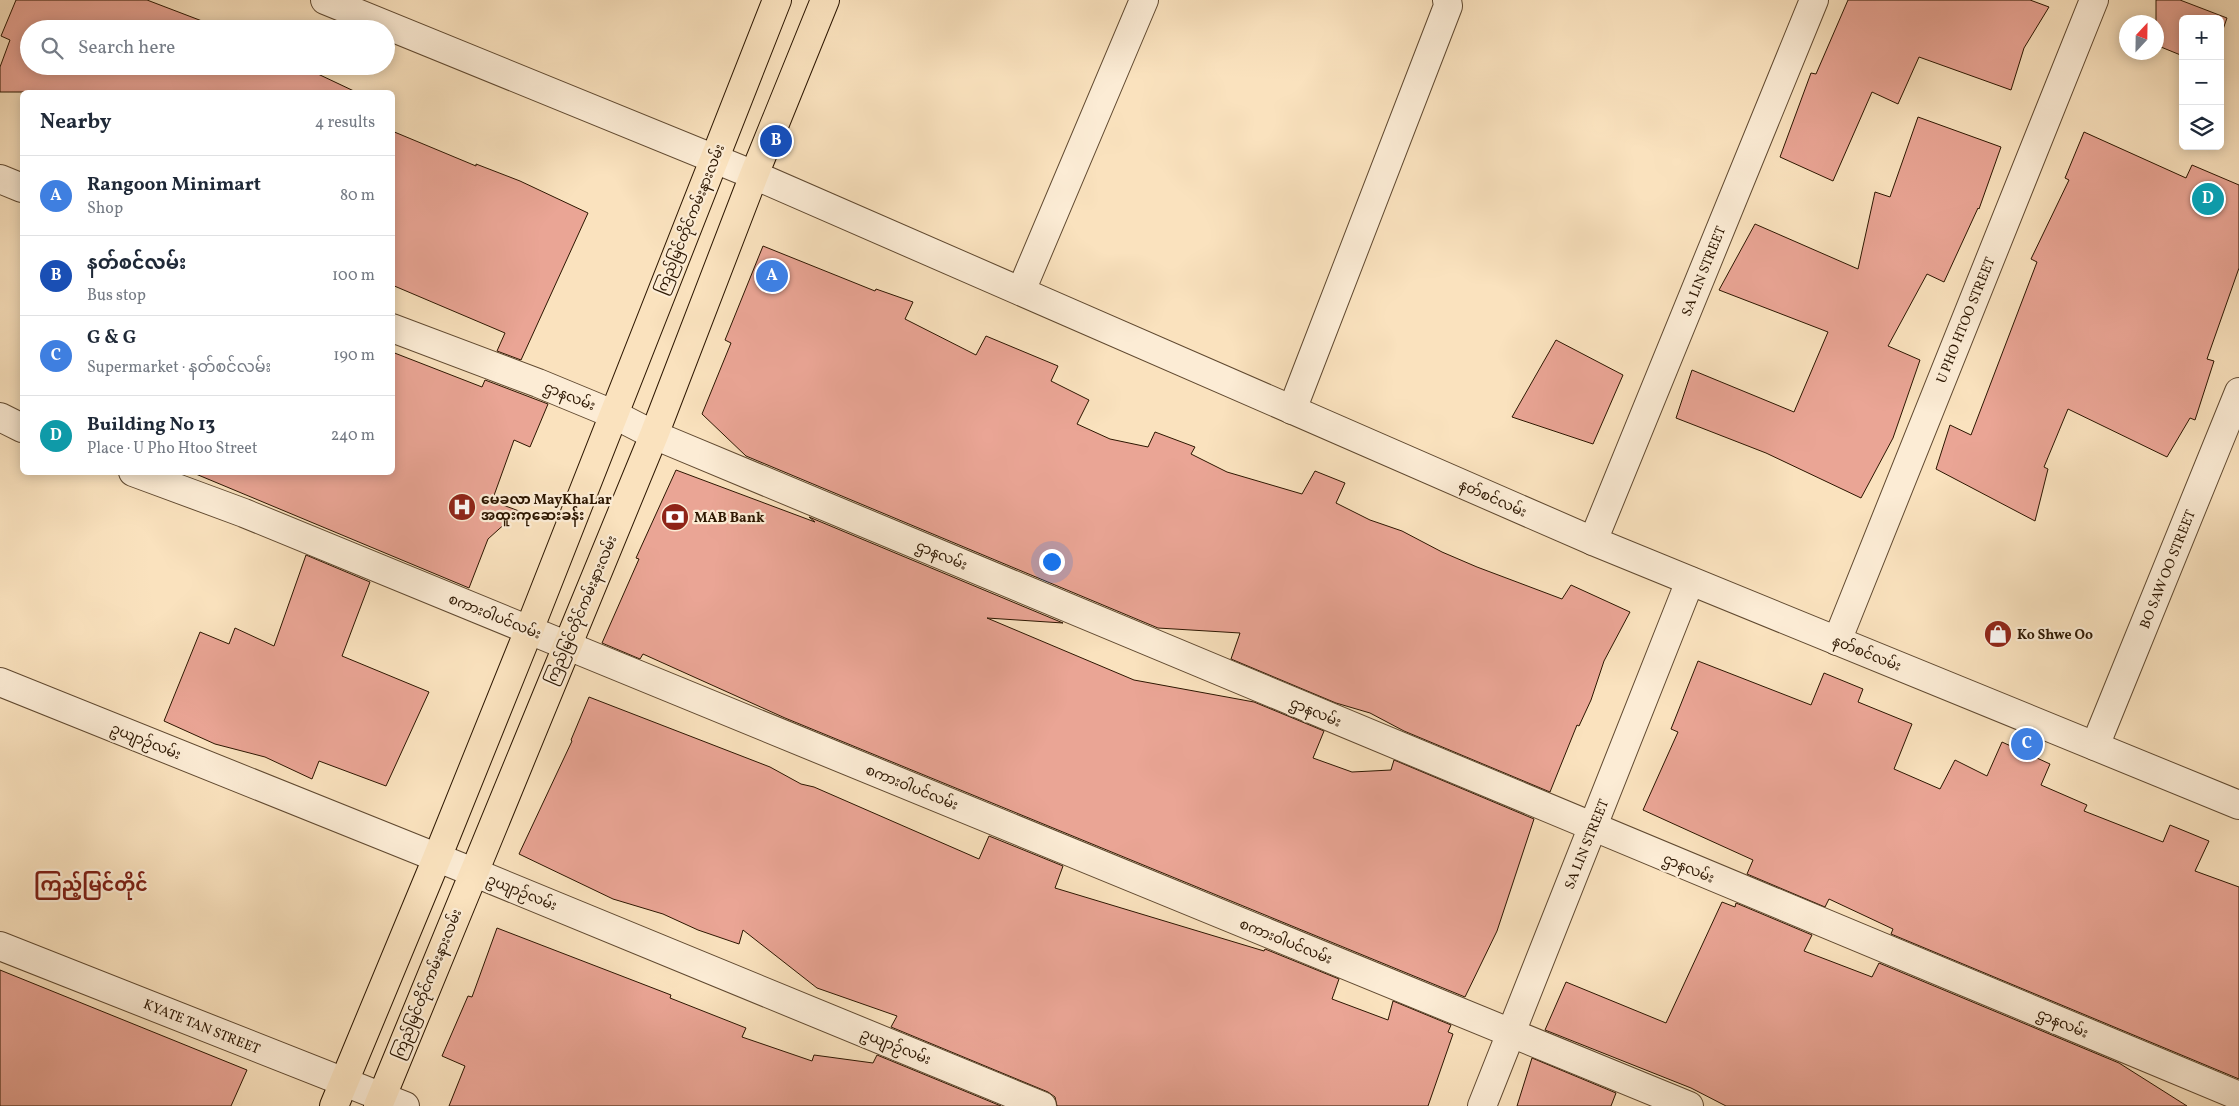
<!DOCTYPE html>
<meta charset="utf-8">
<style>
body{margin:0;font-family:Vollkorn,"Noto Sans Myanmar",serif;background:#f2f2f3;color:#1f2937}
.controls{position:absolute;right:15px;top:15px;display:grid;overflow:hidden;border-radius:8px;box-shadow:0 2px 12px #0003}
.controls button{width:45px;height:45px;display:grid;place-items:center;padding:0;border:0;border-bottom:1px solid #e0e1e3;background:#fff;color:#1f2937;font:25px sans-serif}
.compass{position:absolute;left:2119px;top:15px;width:45px;height:45px;border-radius:50%;background:#fff;box-shadow:0 2px 12px #0003;rotate:22deg}
.you{position:absolute;left:1051px;top:561px;width:18px;height:18px;margin:-12px;border:4px solid #fff;border-radius:50%;background:#1a73e8;box-shadow:0 0 0 8px #1a73e833}
.badge{display:grid;place-items:center;width:32px;height:32px;border-radius:50%;background:#8f2418;color:#fff;font-size:16px;font-weight:700}
.pin{position:absolute;translate:-50% -50%;border:2px solid #fff;box-shadow:0 1px 5px #0006}
.list{margin:0;padding:0;list-style:none}
h2{display:flex;justify-content:space-between;align-items:center;height:65px;margin:0;padding:0 20px;font-size:21px}
h2 small{font-size:16px;font-weight:400;color:#747a83}
.list li{display:grid;grid-template-columns:32px 1fr auto;gap:15px;align-items:center;box-sizing:border-box;height:80px;padding:0 20px;border-top:1px solid #e0e1e3}
.list b{display:block;font-size:19px;white-space:nowrap}
.list p{margin:0;font-size:16px;white-space:nowrap;color:#747a83}
.list em{font-size:16px;font-style:normal;color:#747a83}
.icon{flex:none;width:28px;height:28px;fill:none;stroke:currentColor;stroke-width:2;stroke-linecap:round;stroke-linejoin:round}
.map{position:relative;flex:none;width:2239px;height:1106px;overflow:hidden}
.search{position:absolute;background:#fff;box-shadow:0 2px 12px #0003;left:20px;top:20px;width:375px;height:55px;display:flex;align-items:center;gap:12px;box-sizing:border-box;padding:0 18px;border-radius:28px;color:#747a83;font-size:19px}
.panel{position:absolute;background:#fff;box-shadow:0 2px 12px #0003;left:20px;top:90px;width:375px;height:385px;border-radius:8px}
.map>svg:first-child{display:block}
.building{fill:#eaa595;stroke:#2c1600}
.lines{fill:none;stroke-linecap:round;stroke-linejoin:round}
.minor-casing{stroke:#604930;stroke-width:30}
.major-casing{stroke:#2c1600;stroke-width:30}
.minor{stroke:#fcecd5;stroke-width:28}
.major{stroke:#fae2be;stroke-width:28}
.labels{text-anchor:middle;stroke-width:4.5;stroke-linejoin:round;paint-order:stroke}
.street-label{font-size:14px;fill:#2c1600;stroke:#fcecd5}
.poi-label{font-size:14px;font-weight:bold;fill:#2c1600;stroke:#fcecd5;text-anchor:start}
.district-label{font-size:19px;font-weight:bold;fill:#7a1f14;stroke:#fcecd5}
</style>
<div class="map">
<svg width="2239" height="1106" viewBox="0 0 2239 1106">
<rect width="100%" height="100%" fill="#fae2be"/>
<filter id="stains"><feTurbulence type="fractalNoise" baseFrequency=".004" numOctaves="4"/><feColorMatrix values="0 0 0 0 .2 0 0 0 0 .09 0 0 0 0 .02 0 0 0 .5 -.17"/></filter>
<radialGradient id="worn" r=".72"><stop offset=".6" stop-color="#630" stop-opacity="0"/><stop offset="1" stop-color="#630" stop-opacity=".3"/></radialGradient>
<g class="building">
<path d="M16,0H147L223,29H29V66H301L356,92H0V67L10,40L1,36Z"/>
<path d="M1848,0H2030L2049,7L2024,48L2011,90L1919,57L1898,104L1872,92L1833,181L1780,157L1811,73L1816,74Z"/>
<path d="M2156,0H2180L2227,18L2220,38V19H2183V56L2156,45Z"/>
<path d="M1918,117L2001,147L1979,209L1978,208L1944,282L1927,274L1888,346L1920,360L1893,438L1861,498L1766,453L1676,418L1692,370L1794,412L1828,332L1719,290L1755,224L1858,269L1875,192L1890,197Z"/>
<path d="M392,131L476,166V164L520,181L588,213L521,360L497,351L505,333L392,285Z"/>
<path d="M2084,132L2186,178L2192,165L2239,185V268L2207,359L2214,361L2195,420L2190,418L2167,457L2068,409L2044,467L2048,469L2035,521L1936,469L1950,425L1971,435L2037,262L2031,259L2069,180L2065,178Z"/>
<path d="M763,246L875,291L876,289L913,302L905,319L976,355L986,336L1058,366L1051,381L1089,400L1077,424L1110,439L1148,447L1155,432L1195,447L1191,454L1227,472L1302,494L1315,471L1345,483L1336,503L1370,520L1402,531L1442,552L1477,567L1562,599L1571,585L1630,612L1604,661L1591,700L1579,726L1577,725L1550,792L1404,731L1370,713L1336,703L1231,659L1240,633L1158,628L746,456L702,414L731,343L725,340Z"/>
<path d="M1556,340L1623,375L1593,444L1512,417Z"/>
<path d="M392,352L482,387L485,380L548,404L530,447L514,440L492,501L519,511L488,539L469,588L191,472H392Z"/>
<path d="M676,470L815,522L809,517L1063,623L987,618L1134,680L1254,702L1324,731L1313,758L1352,772L1391,770L1394,760L1534,819L1497,931L1465,997L785,718L643,654L640,659L602,643L639,559L636,558Z"/>
<path d="M306,555L370,582L342,656L429,692L386,786L319,761L312,779L265,757L215,744L164,721L200,632L229,644L235,628L274,646Z"/>
<path d="M1698,661L1811,705L1824,673L1863,689L1858,702L1912,724L1894,769L1940,789L1955,760L1987,776L2002,742L2050,764L2041,785L2087,805L2084,811L2163,842L2170,825L2209,841L2195,871L2239,887V1079L1891,934L1893,929L1829,899L1825,907L1747,874L1753,860L1643,810L1678,732L1671,729Z"/>
<path d="M589,697L770,767L801,784L814,787L979,859L989,836L1063,866L1055,888L1264,951L1265,949L1339,979L1332,999L1388,1020L1393,1001L1451,1025L1448,1032L1453,1034L1428,1106H1057L1055,1097L1048,1092L891,1027L897,1016L817,988L743,930L739,944L698,930L663,914L613,899L519,854L572,741L571,740Z"/>
<path d="M1722,902L1735,907L1736,903L1812,935L1804,951L1872,977L1879,963L2119,1063L2187,1106H1726L1691,1088L1545,1030L1566,982L1666,1023Z"/>
<path d="M497,928L671,995L670,998L746,1028L742,1037L812,1061L814,1055L873,1063L877,1055L1001,1106H449L465,1066L442,1056L468,996L472,997Z"/>
<path d="M0,970L247,1070L231,1106H0Z"/>
<path d="M1532,1058L1616,1093L1611,1106H1517Z"/>
</g>
<g class="lines">
<defs>
<g id="minor">
<path d="M325,0L754,175L1593,541L2239,805"/>
<path d="M0,179L22,188"/>
<path d="M1021,291L1144,0"/>
<path d="M392,328L538,383L613,414L654,435L2239,1096"/>
<path d="M1292,410L1448,6L1447,0"/>
<path d="M0,417L22,428"/>
<path d="M133,472L244,513L1689,1106"/>
<path d="M1593,541L1814,0"/>
<path d="M1837,641L2094,0"/>
<path d="M0,682L473,872L1042,1106"/>
<path d="M2095,746L2239,392"/>
<path d="M0,946L405,1106"/>
<path d="M1482,1106L1690,581"/>
</g>
<g id="major">
<path d="M334,1106L437,858L529,630L777,0"/>
<path d="M378,1106L654,435L754,175L825,0"/>
</g>
</defs>
<use href="#minor" class="minor-casing"/>
<use href="#major" class="major-casing"/>
<use href="#minor" class="minor"/>
<use href="#major" class="major"/>
</g>
<defs>
<symbol id="hospital-disc" viewBox="-11 -11 22 22"><circle r="9.5" fill="#8f2418" stroke="#fcecd5"/><path d="M-5-5h3v3.5h4V-5h3V5h-3V1.5h-4V5h-3Z" fill="#fff"/></symbol>
<symbol id="bank-disc" viewBox="-11 -11 22 22"><circle r="9.5" fill="#8f2418" stroke="#fcecd5"/><path d="M-6-4H6V4H-6ZM0-2.3a2.3 2.3 0 1 0 0 4.6a2.3 2.3 0 1 0 0-4.6Z" fill="#fff"/></symbol>
<symbol id="shop-disc" viewBox="-11 -11 22 22"><circle r="9.5" fill="#8f2418" stroke="#fcecd5"/><path d="M-5-2.5h2.3a2.7 3.5 0 0 1 5.4 0H5L5.5 6h-11ZM-1.5-2.5h3a1.5 2.3 0 0 0-3 0Z" fill="#fff"/></symbol>
</defs>
<g fill-rule="evenodd">
<use href="#hospital-disc" x="446" y="491" width="32" height="32"/>
<use href="#bank-disc" x="659" y="501" width="32" height="32"/>
<use href="#shop-disc" x="1982" y="618" width="32" height="32"/>
</g>
<g class="labels">
<g class="street-label">
<text transform="translate(690 219) rotate(-68)" y="5">ကြည်မြင်တိုင်ကမ်းနားလမ်း</text>
<text transform="translate(1703 271) rotate(-68)" y="5">SA LIN STREET</text>
<text transform="translate(1965 320) rotate(-68)" y="5">U PHO HTOO STREET</text>
<text transform="translate(570 396) rotate(22)" y="5">ဌာနလမ်း</text>
<text transform="translate(1493 498) rotate(24)" y="5">နတ်စင်လမ်း</text>
<text transform="translate(942 555) rotate(23)" y="5">ဌာနလမ်း</text>
<text transform="translate(2167 569) rotate(-68)" y="5">BO SAW OO STREET</text>
<text transform="translate(581 610) rotate(-67)" y="5">ကြည်မြင်တိုင်ကမ်းနားလမ်း</text>
<text transform="translate(495 616) rotate(22)" y="5">စကားဝါပင်လမ်း</text>
<text transform="translate(1867 653) rotate(22)" y="5">နတ်စင်လမ်း</text>
<text transform="translate(1316 712) rotate(23)" y="5">ဌာနလမ်း</text>
<text transform="translate(146 741) rotate(22)" y="5">ဥယျာဉ်လမ်း</text>
<text transform="translate(912 787) rotate(22)" y="5">စကားဝါပင်လမ်း</text>
<text transform="translate(1586 844) rotate(-68)" y="5">SA LIN STREET</text>
<text transform="translate(1689 868) rotate(23)" y="5">ဌာနလမ်း</text>
<text transform="translate(522 892) rotate(22)" y="5">ဥယျာဉ်လမ်း</text>
<text transform="translate(1286 941) rotate(22)" y="5">စကားဝါပင်လမ်း</text>
<text transform="translate(427 984) rotate(-68)" y="5">ကြည်မြင်တိုင်ကမ်းနားလမ်း</text>
<text transform="translate(2063 1023) rotate(23)" y="5">ဌာနလမ်း</text>
<text transform="translate(202 1026) rotate(22)" y="5">KYATE TAN STREET</text>
<text transform="translate(896 1046) rotate(22)" y="5">ဥယျာဉ်လမ်း</text>
</g>
<g class="poi-label">
<text x="481" y="504">မေခလာ MayKhaLar<tspan x="481" dy="16">အထူးကုဆေးခန်း</tspan></text>
<text x="694" y="522">MAB Bank</text>
<text x="2017" y="639">Ko Shwe Oo</text>
</g>
<g class="district-label">
<text x="91" y="891">ကြည့်မြင်တိုင်</text>
</g>
</g>
<rect width="100%" height="100%" filter="url(#stains)"/>
<rect width="100%" height="100%" fill="url(#worn)"/>
</svg>
<div class="controls">
<button>+</button>
<button>−</button>
<button><svg class="icon" aria-label="layers" viewBox="0 0 24 24"><path d="M12 4l9 5-9 5-9-5zM3 14l9 5 9-5"/></svg></button>
</div>
<svg class="compass" viewBox="-18 -18 36 36"><path d="M0-13l5 13h-10z" fill="#e53935"/><path d="M0 13l5-13h-10z" fill="#747a83"/></svg>
<div class="you"></div>
<div class="pin badge" style="left:772px;top:276px;background:#3f7fe0">A</div>
<div class="pin badge" style="left:776px;top:141px;background:#1a4fb4">B</div>
<div class="pin badge" style="left:2027px;top:744px;background:#3f7fe0">C</div>
<div class="pin badge" style="left:2208px;top:199px;background:#0f9aa8">D</div>
<div class="search"><svg class="icon" aria-label="search" viewBox="0 0 24 24"><circle cx="10" cy="10" r="6"/><path d="M15 15l6 6"/></svg>Search here</div>
<section class="panel">
<h2>Nearby<small>4 results</small></h2>
<ul class="list">
<li><span class="badge" style="background:#3f7fe0">A</span><div><b>Rangoon Minimart</b><p>Shop</p></div><em>80 m</em></li>
<li><span class="badge" style="background:#1a4fb4">B</span><div><b>နတ်စင်လမ်း</b><p>Bus stop</p></div><em>100 m</em></li>
<li><span class="badge" style="background:#3f7fe0">C</span><div><b>G &amp; G</b><p>Supermarket · နတ်စင်လမ်း</p></div><em>190 m</em></li>
<li><span class="badge" style="background:#0f9aa8">D</span><div><b>Building No 13</b><p>Place · U Pho Htoo Street</p></div><em>240 m</em></li>
</ul>
</section>
</div>
